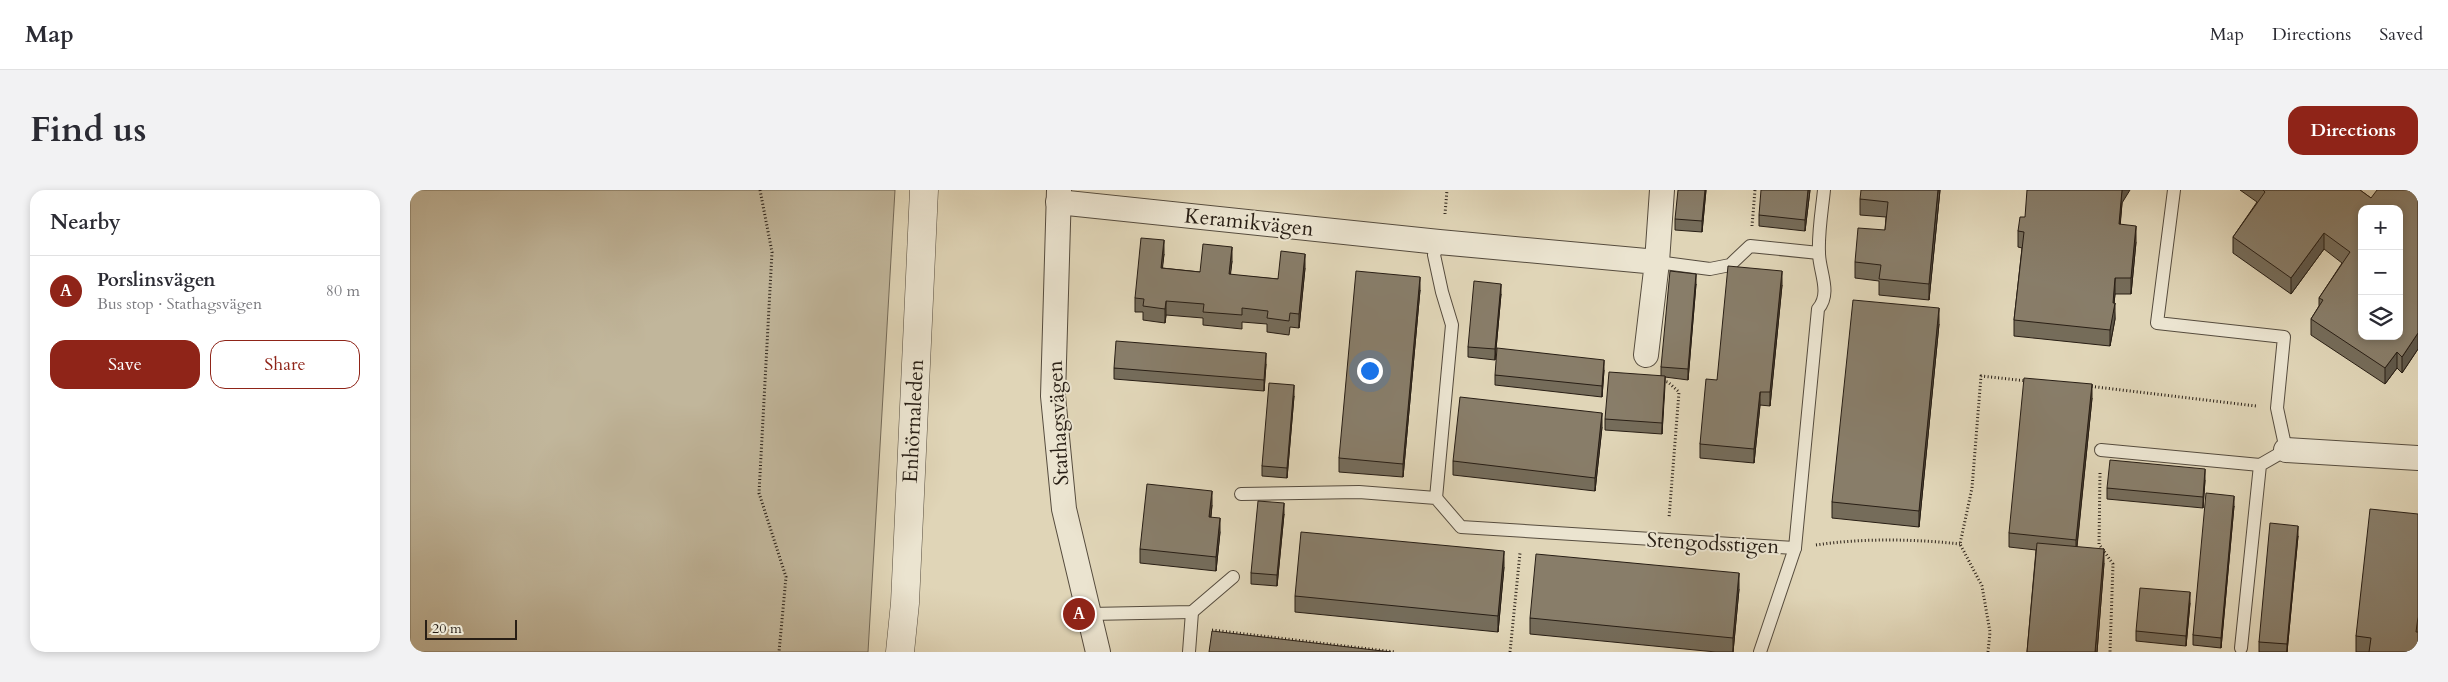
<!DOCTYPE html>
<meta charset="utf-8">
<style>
body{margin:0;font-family:Cardo,serif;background:#f2f2f3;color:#2b2b33}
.controls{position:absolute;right:15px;top:15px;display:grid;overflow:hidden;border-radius:10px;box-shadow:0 2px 8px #0003}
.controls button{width:45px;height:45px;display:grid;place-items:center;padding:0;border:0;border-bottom:1px solid #e1e1e2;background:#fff;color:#2b2b33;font:25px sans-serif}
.scale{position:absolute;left:15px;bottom:12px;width:92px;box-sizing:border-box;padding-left:5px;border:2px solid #281e15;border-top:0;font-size:14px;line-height:18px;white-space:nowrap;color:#281e15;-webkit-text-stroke:4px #ebe4d0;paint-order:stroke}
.you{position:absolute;left:959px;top:180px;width:18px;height:18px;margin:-12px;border:4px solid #fff;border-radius:50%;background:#1a73e8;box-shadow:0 0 0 8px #1a73e833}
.badge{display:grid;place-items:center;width:32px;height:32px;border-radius:50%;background:#8f2418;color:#fff;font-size:16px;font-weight:700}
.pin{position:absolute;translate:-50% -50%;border:2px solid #fff;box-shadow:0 1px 5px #0006}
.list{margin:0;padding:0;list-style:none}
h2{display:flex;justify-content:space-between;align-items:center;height:65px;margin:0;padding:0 20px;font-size:21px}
h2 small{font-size:16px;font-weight:400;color:#7c7c81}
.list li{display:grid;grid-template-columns:32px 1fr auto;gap:15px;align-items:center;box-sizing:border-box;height:70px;padding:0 20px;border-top:1px solid #e1e1e2}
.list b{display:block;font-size:19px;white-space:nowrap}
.list p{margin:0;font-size:16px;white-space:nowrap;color:#7c7c81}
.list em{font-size:16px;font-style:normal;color:#7c7c81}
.actions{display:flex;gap:10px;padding:15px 20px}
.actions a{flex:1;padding:11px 0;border:1px solid #8f2418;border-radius:15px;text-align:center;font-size:18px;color:#8f2418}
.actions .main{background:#8f2418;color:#fff}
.icon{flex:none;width:28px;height:28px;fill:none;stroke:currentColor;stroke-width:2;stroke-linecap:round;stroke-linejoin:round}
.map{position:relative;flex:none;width:2008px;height:462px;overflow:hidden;border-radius:15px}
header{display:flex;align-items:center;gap:30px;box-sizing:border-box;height:70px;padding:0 25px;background:#fff;border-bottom:1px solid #e1e1e2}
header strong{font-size:24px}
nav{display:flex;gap:28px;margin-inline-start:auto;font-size:18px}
.intro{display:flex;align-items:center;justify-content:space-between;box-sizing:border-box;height:120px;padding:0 30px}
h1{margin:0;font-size:35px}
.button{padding:12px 22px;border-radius:15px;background:#8f2418;color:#fff;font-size:18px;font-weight:700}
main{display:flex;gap:30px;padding:0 30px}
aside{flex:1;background:#fff;border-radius:15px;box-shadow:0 2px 8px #0003}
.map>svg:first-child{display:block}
.green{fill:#c1b69b;stroke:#746a58}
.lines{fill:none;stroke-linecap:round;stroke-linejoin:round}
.service-casing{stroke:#564c3e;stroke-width:14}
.minor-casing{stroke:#564c3e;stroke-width:26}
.tertiary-casing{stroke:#564c3e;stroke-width:29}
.path{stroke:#281e15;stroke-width:3;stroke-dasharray:1 2.5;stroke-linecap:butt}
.service{stroke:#ebe4d0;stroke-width:12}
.minor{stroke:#ebe4d0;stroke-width:24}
.tertiary{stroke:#ebe4d0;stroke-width:28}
.wall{fill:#756c5a;stroke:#281e15}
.shaded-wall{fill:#5f584a;stroke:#281e15}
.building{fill:#887d69;stroke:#281e15;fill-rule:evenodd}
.labels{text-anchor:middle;stroke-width:4;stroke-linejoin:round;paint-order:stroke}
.street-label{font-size:21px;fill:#281e15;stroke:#ebe4d0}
</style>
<header>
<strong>Map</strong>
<nav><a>Map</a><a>Directions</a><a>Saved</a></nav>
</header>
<div class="intro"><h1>Find us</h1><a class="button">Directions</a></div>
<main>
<aside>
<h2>Nearby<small></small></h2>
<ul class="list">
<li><span class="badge">A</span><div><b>Porslinsvägen</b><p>Bus stop · Stathagsvägen</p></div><em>80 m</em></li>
</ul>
<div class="actions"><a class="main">Save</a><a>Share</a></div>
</aside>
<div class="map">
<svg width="2008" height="462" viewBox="0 0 2008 462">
<rect width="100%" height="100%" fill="#e0d5b7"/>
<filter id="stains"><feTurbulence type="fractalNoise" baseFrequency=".004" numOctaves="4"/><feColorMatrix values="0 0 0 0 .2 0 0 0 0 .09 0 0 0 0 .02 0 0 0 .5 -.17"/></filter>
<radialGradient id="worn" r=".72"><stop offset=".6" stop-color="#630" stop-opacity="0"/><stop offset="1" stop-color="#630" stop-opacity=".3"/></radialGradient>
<path class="green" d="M0,0H485L458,462H0Z"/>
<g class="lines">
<defs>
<g id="service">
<path d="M1764,0L1747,133L1874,147L1867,218L1876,260L1850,275L1831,458"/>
<path d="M1247,72L1300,79L1320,75L1340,56L1409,63"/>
<path d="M1691,260L1850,275"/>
<path d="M831,304L949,302L1026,308L1051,337L1385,358"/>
<path d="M1026,308L1042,135L1032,102L1024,65L1029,52"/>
<path d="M680,424L782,422L823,387"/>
<path d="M779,462L782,422"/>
<path d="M1350,462L1385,358L1408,119C1422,103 1409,81 1409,63C1408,42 1412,20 1414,0"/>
</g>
<g id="minor">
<path d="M649,0L643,206L654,319L688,462"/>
<path d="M648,12L1029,52L1247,72L1236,165"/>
<path d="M1247,72L1252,0"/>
<path d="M1876,260L2008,268"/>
</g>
<path id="tertiary" d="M490,462L495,413L514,0"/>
</defs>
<use href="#service" class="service-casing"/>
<use href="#minor" class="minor-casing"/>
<use href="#tertiary" class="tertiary-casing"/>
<g class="path">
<path d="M350,0L362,62L349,303L376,387L369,462"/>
<path d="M1035,24L1037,0"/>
<path d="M1342,36L1345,0"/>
<path d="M1253,191L1258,192L1269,202L1259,328"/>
<path d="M1678,196L1846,216"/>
<path d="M1690,283L1689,354L1703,374L1700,462"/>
<path d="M1406,355C1453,348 1504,349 1550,354"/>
<path d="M802,440L985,462"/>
<path d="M1100,462L1110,363"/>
<path d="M1578,462L1580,442L1572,396L1550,354L1562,298L1571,186L1617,191"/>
</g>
<use href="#service" class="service"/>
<use href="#minor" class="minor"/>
<use href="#tertiary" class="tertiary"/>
</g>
<g class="wall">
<path d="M1296,0L1292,42L1265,40V29Z"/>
<path d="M1400,0L1395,41L1349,36V25Z"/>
<path d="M1530,0L1519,110L1469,105V91L1445,88V72L1475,40L1476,27L1450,25V9Z"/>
<path d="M1830,0H1950L1961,8L2008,0V159L1992,183L1987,178L1975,194L1901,145V129L1909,116V108L1932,73L1914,59L1881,104L1823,63V47L1847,12Z"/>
<path d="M1712,13L1710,34L1726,52L1721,104H1705L1704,113L1705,129L1700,156L1604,146V130L1612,58L1608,57V41L1615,27Z"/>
<path d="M754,64L752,78L790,82L822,71L820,85L868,89L895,78L889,138L880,137L879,145L857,142V134L832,132V139L793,135V128L756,125L755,133L733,130V122H725V108Z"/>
<path d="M1286,94L1278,190L1255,187L1252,244L1195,240V229L1251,186V177Z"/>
<path d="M1372,95L1360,216L1350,215L1344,273L1290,268V254L1307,190Z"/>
<path d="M1010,100L993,287L929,282V268Z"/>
<path d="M1091,104L1085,170L1058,167V157Z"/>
<path d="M1529,134L1509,337L1422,328V312Z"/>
<path d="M856,174L854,201L704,189V178Z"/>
<path d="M1194,180L1192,207L1085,195V185Z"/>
<path d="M884,206L877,288L852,286V276Z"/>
<path d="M1682,208L1667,357L1694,373L1687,462H1617L1626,360L1599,357V343Z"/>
<path d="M1192,237L1185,301L1043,285V271Z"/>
<path d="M1795,290L1793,318L1697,309V298Z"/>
<path d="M802,315L801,327L810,342L806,381L730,373V359Z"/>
<path d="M1824,316L1811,458L1783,455V445Z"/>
<path d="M874,324L867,396L841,394V383Z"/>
<path d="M2008,324V462H1946V446Z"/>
<path d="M1888,346L1877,462H1849V452Z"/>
<path d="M1094,377L1088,442L885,422V406Z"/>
<path d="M1329,399L1323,462H1306L1120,444V428Z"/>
<path d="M1780,413L1776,456L1726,451V441Z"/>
</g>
<g class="shaded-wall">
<path d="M1295,0H1296L1292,42V31Z"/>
<path d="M1398,0H1400L1395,41V30Z"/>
<path d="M1528,0H1530L1519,110V94Z"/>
<path d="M1712,0H1720L1712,13L1709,50V34Z"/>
<path d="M1726,36V52L1721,104V88Z"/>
<path d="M1914,43V59L1881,104V88Z"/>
<path d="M754,50V64L751,92V78Z"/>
<path d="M822,57V71L819,98V84Z"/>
<path d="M895,64V78L889,138V124Z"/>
<path d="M1372,81V95L1360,216V202Z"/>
<path d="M1286,84V94L1278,190V179Z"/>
<path d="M1010,87V100L993,287V274Z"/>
<path d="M1705,88V104L1703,123L1705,113V129L1700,156V140Z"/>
<path d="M1091,94V104L1085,170V159Z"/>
<path d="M756,111V125L755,133V119Z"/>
<path d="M1529,118V134L1509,337V321Z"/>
<path d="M2008,143V159L1992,183V167Z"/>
<path d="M1987,162V178L1975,194V178Z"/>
<path d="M856,163V174L854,201V190Z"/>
<path d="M1194,170V180L1192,207V196Z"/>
<path d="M1255,186V196L1252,244V233Z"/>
<path d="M1682,194V208L1666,364V350Z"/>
<path d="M884,195V206L877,288V278Z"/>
<path d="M1350,202V215L1344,273V259Z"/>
<path d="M1192,223V237L1185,301V288Z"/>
<path d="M1795,279V290L1793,318V307Z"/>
<path d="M802,301V315L799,341V327Z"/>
<path d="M1824,306V316L1811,458V448Z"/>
<path d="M874,313V324L867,396V385Z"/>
<path d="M810,328V342L806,381V367Z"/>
<path d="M1888,336V346L1877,462V454Z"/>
<path d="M1694,359V373L1687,462H1685Z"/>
<path d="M1094,361V377L1088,442V426Z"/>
<path d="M1329,383V399L1323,462V448Z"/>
<path d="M1780,402V413L1776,456V446Z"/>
</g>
<g class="building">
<path d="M1268,0H1295L1292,31L1265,29Z"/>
<path d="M1351,0H1398L1395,30L1349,25Z"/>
<path d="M1451,0H1528L1519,94L1469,89L1471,75L1445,72L1448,38L1475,40L1478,12L1450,9Z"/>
<path d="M1617,0H1712L1709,34L1726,36L1721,88H1705L1703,113H1705L1700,140L1604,130L1614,42L1608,41L1610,27H1615Z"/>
<path d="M1853,0H1950L1961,8L1967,0H2008V143L1992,167L1987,162L1975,178L1901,129L1913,110L1909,108L1940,62L1914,43L1881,88L1823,47L1855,2ZM1952,19H1989V146H1952Z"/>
<path d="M731,48L754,50L751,78L790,82L793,54L822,57L819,84L868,89L871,61L895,64L889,124L880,123L879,131L857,128L858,121L832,118V125L793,122L794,114L756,111L755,119L733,116L734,109L725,108Z"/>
<path d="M1318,76L1372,81L1360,202H1350L1344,259L1290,254L1296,189L1307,190Z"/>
<path d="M946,81L1010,87L993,274L929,268Z"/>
<path d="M1260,81L1286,84L1278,179L1251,177Z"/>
<path d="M1064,91L1091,94L1085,159L1058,157Z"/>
<path d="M1443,110L1529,118L1509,321L1422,312Z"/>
<path d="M706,151L856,163L854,190L704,178Z"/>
<path d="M1087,158L1194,170L1192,196L1085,185Z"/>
<path d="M1199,182L1255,186L1252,233L1195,229Z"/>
<path d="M1614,188L1682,194L1666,350L1599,343Z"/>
<path d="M859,193L884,195L877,278L852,276Z"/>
<path d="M1050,207L1192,223L1185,288L1043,271Z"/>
<path d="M1700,270L1795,279L1793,307L1697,298Z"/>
<path d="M737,294L802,301L799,327L810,328L806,367L730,359Z"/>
<path d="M1796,303L1824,306L1811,448L1783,445Z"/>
<path d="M848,311L874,313L867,385L841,383Z"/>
<path d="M1960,319L2008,324V427L2006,442H2008V462H1959L1961,448L1946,446Z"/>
<path d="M1860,333L1888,336L1877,454L1849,452Z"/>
<path d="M891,342L1094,361L1088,426L885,406Z"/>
<path d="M1627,353L1694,359L1685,462H1617Z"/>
<path d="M1126,364L1329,383L1323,448L1120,428Z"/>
<path d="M1730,398L1780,402L1776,446L1726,441Z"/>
<path d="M802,441L981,462H799Z"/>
</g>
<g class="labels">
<g class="street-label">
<text transform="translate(839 32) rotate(6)" y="7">Keramikvägen</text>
<text transform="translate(503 231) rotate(-87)" y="7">Enhörnaleden</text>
<text transform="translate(648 233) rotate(-93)" y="7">Stathagsvägen</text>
<text transform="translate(1303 353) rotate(3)" y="7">Stengodsstigen</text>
</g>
</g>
<rect width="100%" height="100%" filter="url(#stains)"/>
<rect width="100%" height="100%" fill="url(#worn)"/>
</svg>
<div class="controls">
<button>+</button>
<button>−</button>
<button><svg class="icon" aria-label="layers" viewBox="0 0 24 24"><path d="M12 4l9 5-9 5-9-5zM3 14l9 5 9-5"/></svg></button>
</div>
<div class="scale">20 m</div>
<div class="you"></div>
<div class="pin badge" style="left:669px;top:424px">A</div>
</div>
</main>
